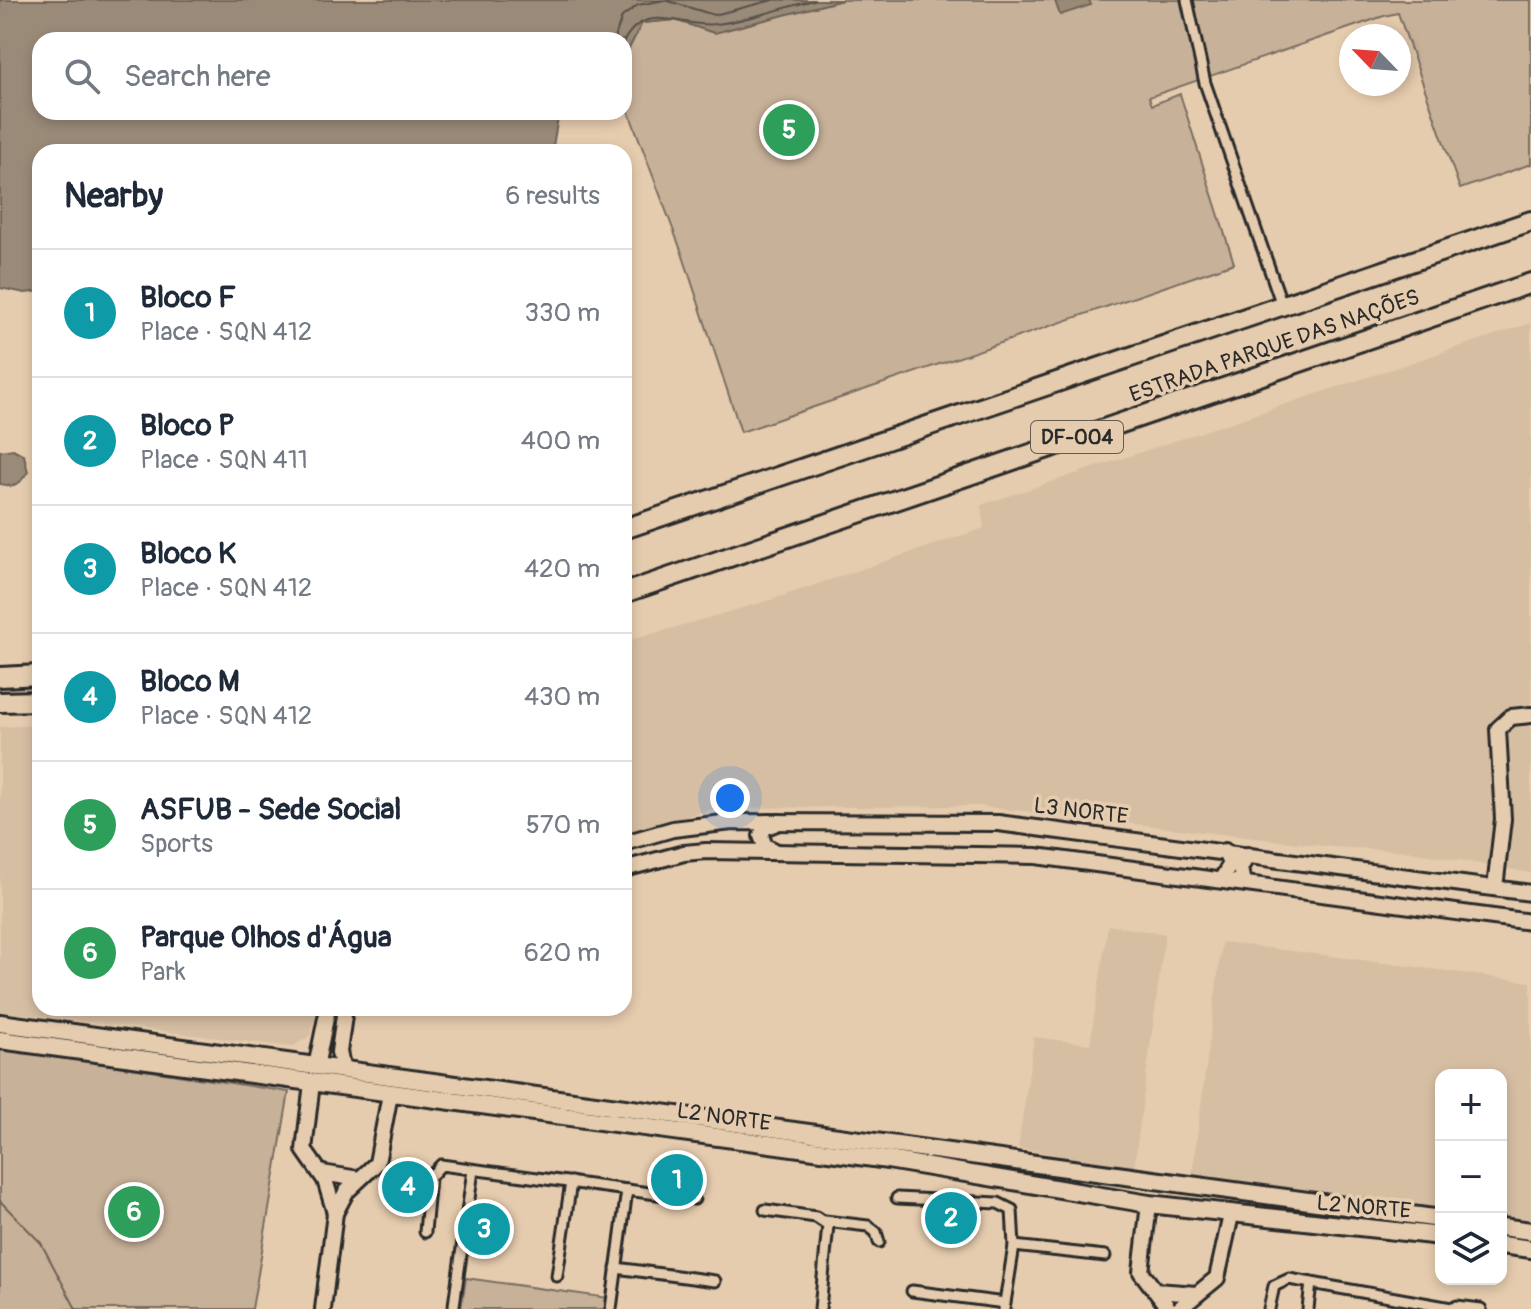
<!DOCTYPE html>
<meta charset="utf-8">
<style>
body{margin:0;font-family:Pangolin,sans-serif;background:#f6f6f7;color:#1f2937}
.controls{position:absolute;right:24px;bottom:24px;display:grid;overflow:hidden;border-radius:16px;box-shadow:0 4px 12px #0003}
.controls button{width:72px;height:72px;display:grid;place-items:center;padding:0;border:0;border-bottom:2px solid #e0e1e3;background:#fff;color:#1f2937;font:40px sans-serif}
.compass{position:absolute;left:1339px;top:24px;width:72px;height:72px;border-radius:50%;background:#fff;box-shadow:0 4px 12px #0003;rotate:295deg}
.you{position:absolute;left:730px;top:798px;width:28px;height:28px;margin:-20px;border:6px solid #fff;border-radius:50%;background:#1a73e8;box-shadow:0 0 0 12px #1a73e833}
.badge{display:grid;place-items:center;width:52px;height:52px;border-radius:50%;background:#c8321e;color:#fff;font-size:26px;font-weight:700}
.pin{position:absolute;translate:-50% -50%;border:4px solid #fff;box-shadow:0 2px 8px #0006}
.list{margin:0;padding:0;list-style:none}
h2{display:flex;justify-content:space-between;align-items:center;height:104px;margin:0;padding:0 32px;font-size:34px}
h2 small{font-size:26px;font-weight:400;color:#747a83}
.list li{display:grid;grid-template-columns:52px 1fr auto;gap:24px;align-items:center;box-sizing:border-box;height:128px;padding:0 32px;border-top:2px solid #e0e1e3}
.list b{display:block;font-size:30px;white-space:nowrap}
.list p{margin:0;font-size:26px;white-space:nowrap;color:#747a83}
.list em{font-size:26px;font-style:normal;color:#747a83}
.icon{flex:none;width:44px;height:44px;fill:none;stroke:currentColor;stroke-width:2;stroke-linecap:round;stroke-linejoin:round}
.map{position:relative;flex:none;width:1531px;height:1309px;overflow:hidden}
.search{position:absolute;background:#fff;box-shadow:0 4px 12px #0003;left:32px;top:32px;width:600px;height:88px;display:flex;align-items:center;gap:20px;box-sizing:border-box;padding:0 28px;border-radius:24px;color:#747a83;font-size:30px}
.panel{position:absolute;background:#fff;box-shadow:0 4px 12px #0003;left:32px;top:144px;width:600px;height:872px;border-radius:24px}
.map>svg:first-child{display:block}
.built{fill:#d6bea3}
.green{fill:#c7b199;stroke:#796e62;stroke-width:2}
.water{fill:#9a8a78;stroke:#6e6459;stroke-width:2}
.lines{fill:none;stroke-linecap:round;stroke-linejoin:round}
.shore{stroke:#57514a;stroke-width:2}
.stream{stroke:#6e6459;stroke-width:2}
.street-casing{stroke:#2b2b2b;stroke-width:15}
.secondary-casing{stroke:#2b2b2b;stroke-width:20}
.primary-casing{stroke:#2b2b2b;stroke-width:22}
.highway-casing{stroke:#2b2b2b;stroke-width:24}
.street{stroke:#e6ccae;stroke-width:9}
.secondary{stroke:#e6ccae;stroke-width:14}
.primary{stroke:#e6ccae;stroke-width:16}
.highway{stroke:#e6ccae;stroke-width:18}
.labels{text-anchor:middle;stroke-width:7;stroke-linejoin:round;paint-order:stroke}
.shield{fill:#e6ccae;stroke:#635b52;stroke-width:2}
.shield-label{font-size:20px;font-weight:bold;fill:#2b2b2b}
.street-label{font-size:22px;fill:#2b2b2b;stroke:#e6ccae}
</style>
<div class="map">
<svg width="1531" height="1309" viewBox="0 0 1531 1309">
<rect width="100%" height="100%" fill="#e6ccae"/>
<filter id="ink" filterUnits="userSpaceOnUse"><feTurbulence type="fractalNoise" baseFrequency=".0125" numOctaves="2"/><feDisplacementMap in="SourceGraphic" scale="16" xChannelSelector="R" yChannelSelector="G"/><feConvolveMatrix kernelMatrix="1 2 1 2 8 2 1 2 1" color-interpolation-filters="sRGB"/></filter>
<g filter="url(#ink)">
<g class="built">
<path d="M1531,323V873L1407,851L1333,847L978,806L718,808L624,833V642L770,600L984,528L981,505Z"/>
<path d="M40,725V1008H317L310,1036L292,1047L0,1011V727Z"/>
<path d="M1108,925L1165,934L1134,1168L1018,1148L1034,1037L1090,1044Z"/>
<path d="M1222,942L1531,982V1220L1501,1216V1075H1441V1208L1192,1175Z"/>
</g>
<g class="green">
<path d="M842,0H1531V164L1460,189L1398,13L1384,16L1149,97L1152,105L1180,94L1234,263L741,432L682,253L624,99V58L642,23L675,20L714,33Z"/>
<path d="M40,683V694L0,696V685Z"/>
<path d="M0,1048L289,1092L252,1309H0Z"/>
<path d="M466,1278L609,1298L608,1309H461Z"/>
</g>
<g class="water">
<path d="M0,0H842L714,33L675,20L642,23L624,58V40H40V112H559L552,152H40V291L25,293L0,288Z"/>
<path d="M1089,0L1091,5L1060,15L1055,1Z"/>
<path d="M13,449L24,455L28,472L20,482L12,486L0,484V451Z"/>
</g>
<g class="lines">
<g class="shore">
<path d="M614,40L622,17L638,5L665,0L714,15L773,0"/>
<path d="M624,41C646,0 682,29 717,24C749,20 782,8 814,0"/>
</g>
<path class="stream" d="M0,1201L41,1243L76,1309"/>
<defs>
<g id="street">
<path d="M1187,0L1205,83L1282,305"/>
<path d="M627,1190L694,1199"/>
<path d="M897,1198L998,1203L1012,1210L1014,1246L1004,1309"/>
<path d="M765,1210L816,1217L828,1225L820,1309"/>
<path d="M825,1221L868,1226L876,1232L879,1242"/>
<path d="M425,1232L430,1177L441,1165L627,1190L611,1309"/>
<path d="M1014,1246L1105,1256"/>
<path d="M616,1268L715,1281"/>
<path d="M557,1276L571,1182"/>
<path d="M912,1291L1005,1303"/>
<path d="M454,1305L473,1170"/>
<path d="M1457,1306L1481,1309"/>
<path d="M1269,1309L1274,1286L1289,1279L1457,1309"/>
<path d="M1308,1309L1311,1283"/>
</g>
<g id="secondary">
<path d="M624,843L673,829L732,822L998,823L1531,893"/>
<path d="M775,851L765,846L761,836L764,828L779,822"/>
<path d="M624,869L684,853L706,851L1036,856L1531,922"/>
<path d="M1221,880L1230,865L1225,851"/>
<path d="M1243,883L1240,868L1248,855"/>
<path d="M1495,888L1503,819L1498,729L1511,717L1531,715"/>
<path d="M316,1067L328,1008"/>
<path d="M343,1070L339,1052L345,1008"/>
<path d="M312,1083L304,1150L325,1180L335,1213"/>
<path d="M322,1173L359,1179"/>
<path d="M1149,1204L1141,1272L1169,1309"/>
<path d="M1156,1291L1197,1294"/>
<path d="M323,1309L335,1213L346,1192L377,1163L390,1094"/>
<path d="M1179,1309L1217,1278L1231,1215"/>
</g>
<g id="primary">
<path d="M0,1023L1441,1219"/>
<path d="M0,1040L888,1160L1149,1204L1441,1236"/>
<path d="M1501,1227L1531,1231"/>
<path d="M1501,1245L1531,1249"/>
</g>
<g id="highway">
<path d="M624,529L1531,221"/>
<path d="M624,593L1531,283"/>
<path d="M0,677L40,675"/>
<path d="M0,702L40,701"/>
</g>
</defs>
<use href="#street" class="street-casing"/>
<use href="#secondary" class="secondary-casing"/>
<use href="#primary" class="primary-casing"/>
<use href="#highway" class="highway-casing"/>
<use href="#street" class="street"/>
<use href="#secondary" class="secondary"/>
<use href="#primary" class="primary"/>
<use href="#highway" class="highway"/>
</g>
</g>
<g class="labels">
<rect class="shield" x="1031" y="421" width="92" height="32" rx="6"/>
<g class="shield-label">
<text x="1077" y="444">DF-004</text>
</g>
<g class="street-label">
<text transform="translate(1274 345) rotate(-19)" y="8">ESTRADA PARQUE DAS NAÇÕES</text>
<text transform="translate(1081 810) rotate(7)" y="8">L3 NORTE</text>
<text transform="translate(724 1116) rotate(8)" y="8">L2 NORTE</text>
<text transform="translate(1364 1206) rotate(5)" y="8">L2 NORTE</text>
</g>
</g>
</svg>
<div class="controls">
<button>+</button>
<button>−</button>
<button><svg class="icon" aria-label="layers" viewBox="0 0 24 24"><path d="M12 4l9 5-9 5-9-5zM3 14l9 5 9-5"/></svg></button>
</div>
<svg class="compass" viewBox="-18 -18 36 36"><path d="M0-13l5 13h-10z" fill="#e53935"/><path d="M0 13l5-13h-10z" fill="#747a83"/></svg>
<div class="you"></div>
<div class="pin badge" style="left:677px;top:1180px;background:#0f9aa8">1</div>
<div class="pin badge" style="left:951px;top:1218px;background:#0f9aa8">2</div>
<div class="pin badge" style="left:484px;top:1229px;background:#0f9aa8">3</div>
<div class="pin badge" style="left:408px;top:1187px;background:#0f9aa8">4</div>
<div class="pin badge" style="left:789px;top:130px;background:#2e9e5b">5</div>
<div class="pin badge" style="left:134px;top:1212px;background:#2e9e5b">6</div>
<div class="search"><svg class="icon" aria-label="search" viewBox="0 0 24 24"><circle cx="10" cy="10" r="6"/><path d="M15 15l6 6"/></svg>Search here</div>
<section class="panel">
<h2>Nearby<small>6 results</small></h2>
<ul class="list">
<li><span class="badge" style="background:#0f9aa8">1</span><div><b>Bloco F</b><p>Place · SQN 412</p></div><em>330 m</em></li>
<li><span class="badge" style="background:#0f9aa8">2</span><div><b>Bloco P</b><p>Place · SQN 411</p></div><em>400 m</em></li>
<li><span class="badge" style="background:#0f9aa8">3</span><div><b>Bloco K</b><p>Place · SQN 412</p></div><em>420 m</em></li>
<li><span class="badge" style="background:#0f9aa8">4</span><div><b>Bloco M</b><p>Place · SQN 412</p></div><em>430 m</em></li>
<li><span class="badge" style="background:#2e9e5b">5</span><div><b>ASFUB - Sede Social</b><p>Sports</p></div><em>570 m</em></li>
<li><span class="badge" style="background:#2e9e5b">6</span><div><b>Parque Olhos d'Água</b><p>Park</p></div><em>620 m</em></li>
</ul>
</section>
</div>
